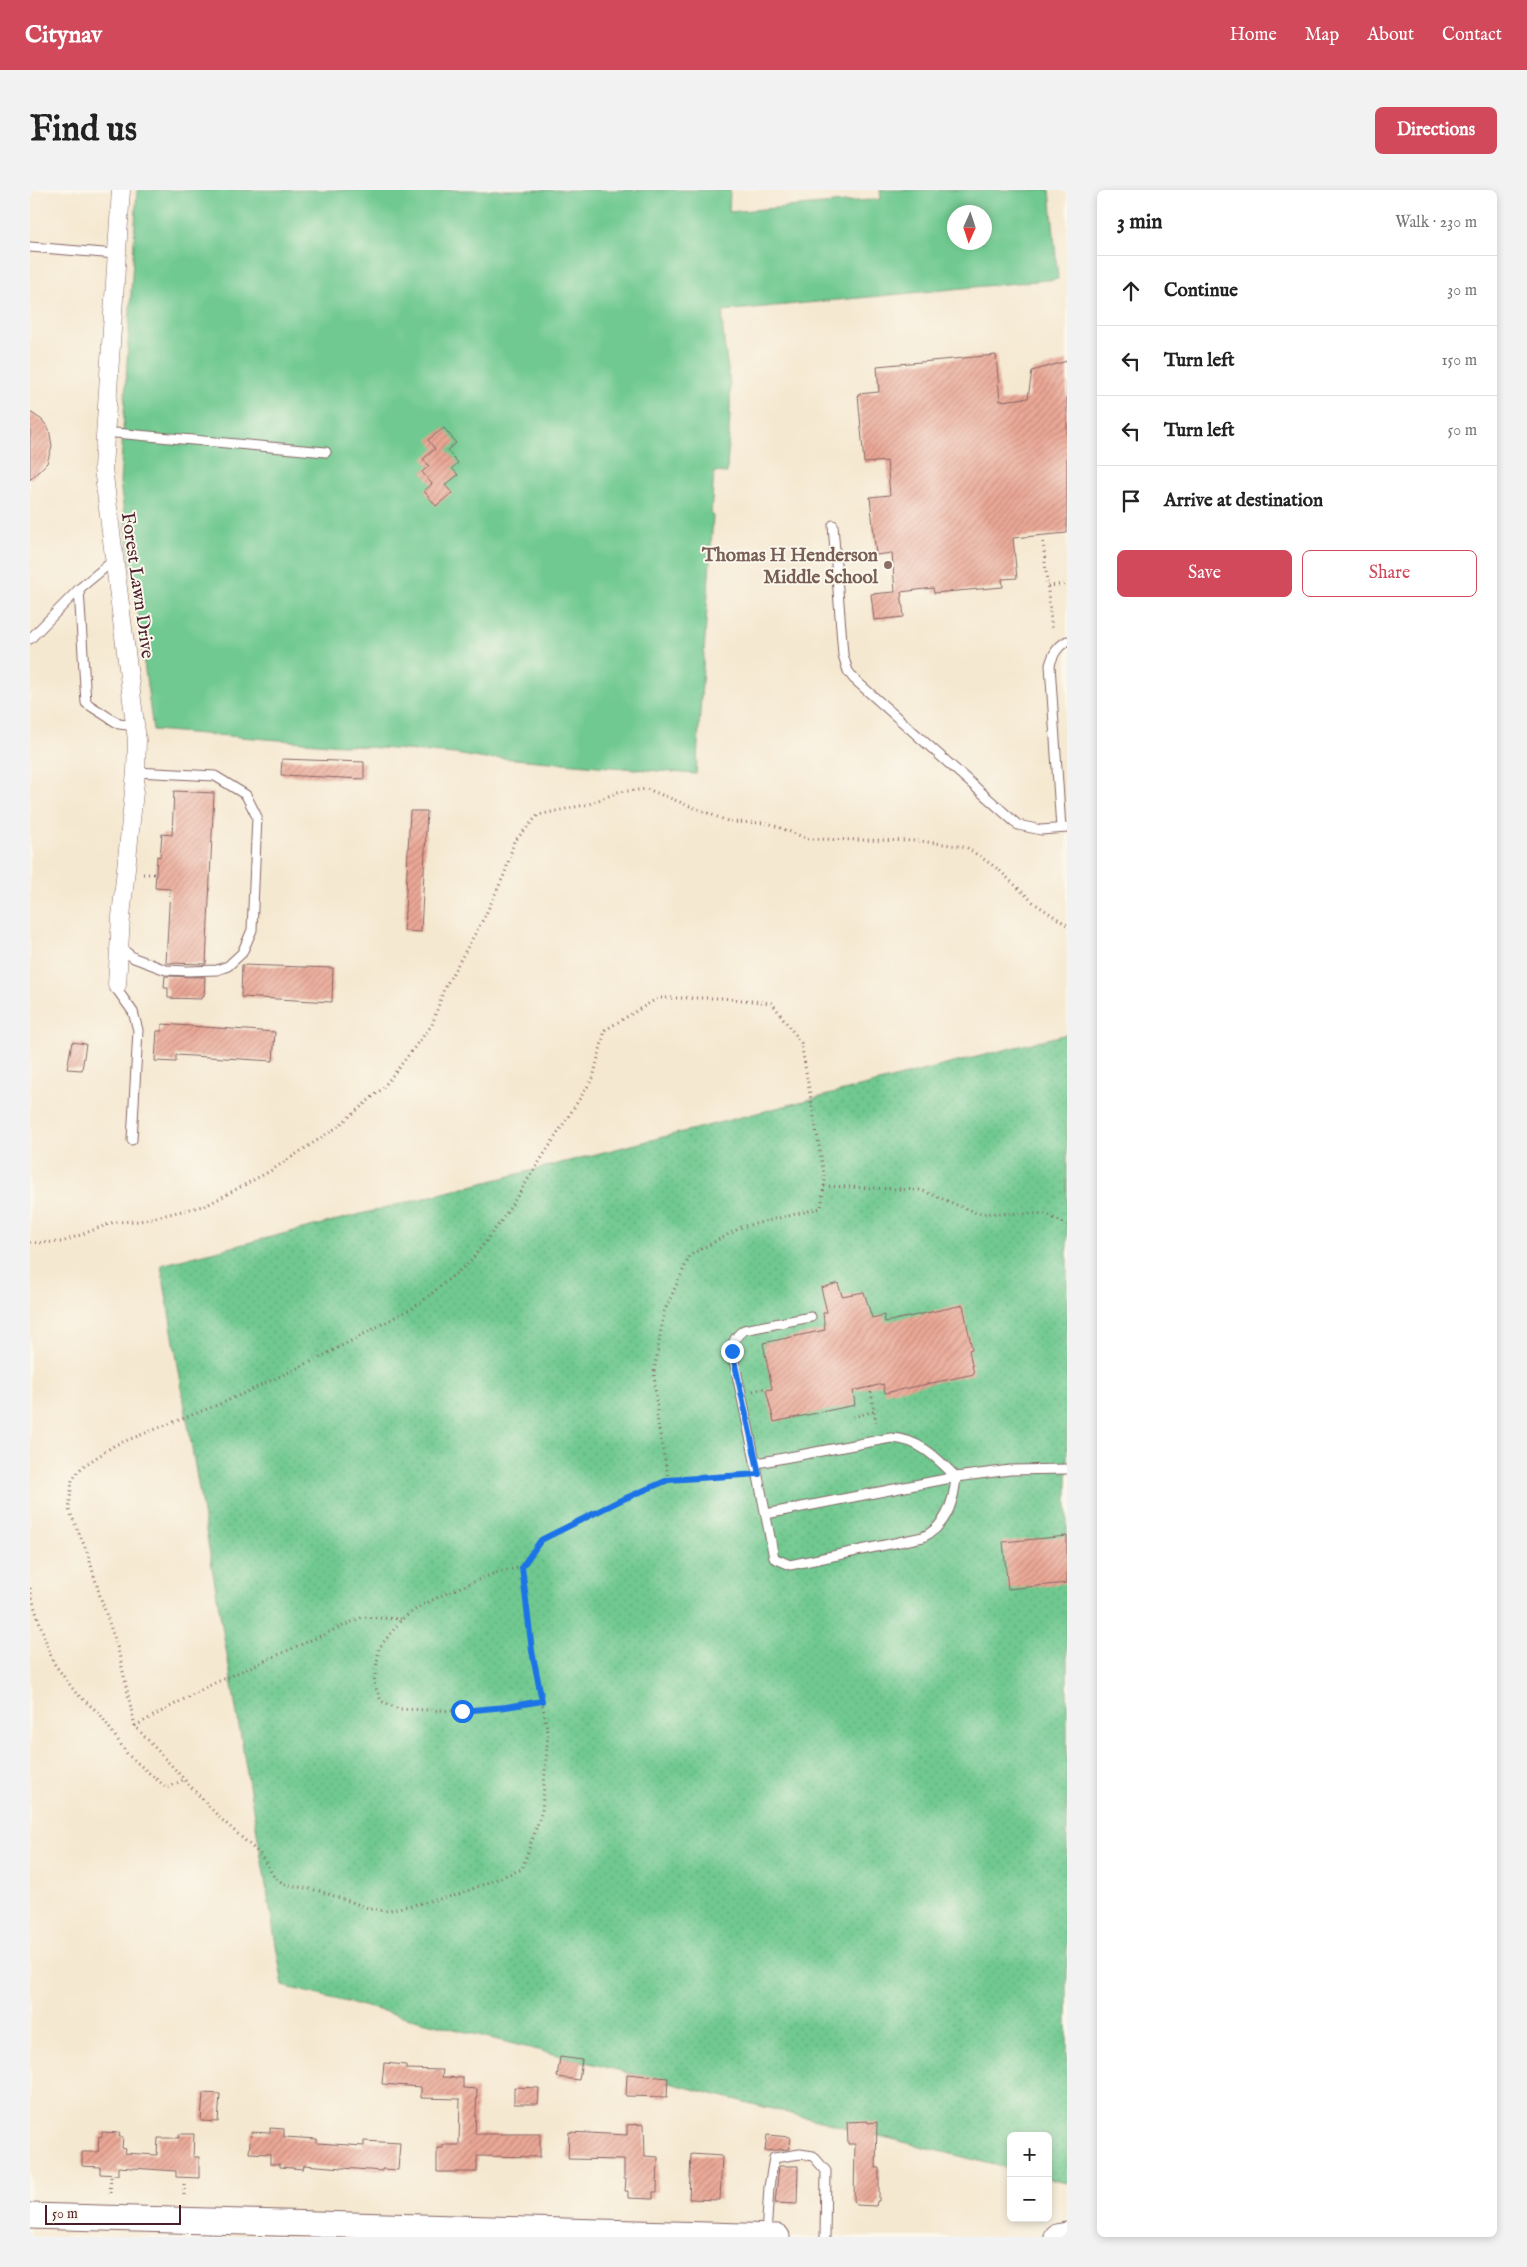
<!DOCTYPE html>
<meta charset="utf-8">
<style>
body{margin:0;font-family:"IM FELL English",serif;background:#f2f2f2;color:#222}
.controls{position:absolute;right:15px;bottom:15px;display:grid;overflow:hidden;border-radius:8px;box-shadow:0 2px 8px #0003}
.controls button{width:45px;height:45px;display:grid;place-items:center;padding:0;border:0;border-bottom:1px solid #e0e0e0;background:#fff;color:#222;font:25px sans-serif}
.compass{position:absolute;left:917px;top:15px;width:45px;height:45px;border-radius:50%;background:#fff;box-shadow:0 2px 8px #0003;rotate:183deg}
.scale{position:absolute;left:15px;bottom:12px;width:136px;box-sizing:border-box;padding-left:5px;border:2px solid #4a1f2b;border-top:0;font-size:14px;line-height:18px;white-space:nowrap;color:#4a1f2b;-webkit-text-stroke:4px #fbf7ec;paint-order:stroke}
.stop{position:absolute;width:15px;height:15px;margin:-11px;border:4px solid #1a73e8;border-radius:50%;background:#fff}
.stop.end{background:#1a73e8;border-color:#fff;box-shadow:0 1px 5px #0008}
.list{margin:0;padding:0;list-style:none}
h2{display:flex;justify-content:space-between;align-items:center;height:65px;margin:0;padding:0 20px;font-size:21px}
h2 small{font-size:16px;font-weight:400;color:#767676}
.list li{display:grid;grid-template-columns:32px 1fr auto;gap:15px;align-items:center;box-sizing:border-box;height:70px;padding:0 20px;border-top:1px solid #e0e0e0}
.list b{display:block;font-size:19px;white-space:nowrap}
.list em{font-size:16px;font-style:normal;color:#767676}
.actions{display:flex;gap:10px;padding:15px 20px}
.actions a{flex:1;padding:11px 0;border:1px solid #d1495b;border-radius:8px;text-align:center;font-size:18px;color:#d1495b}
.actions .main{background:#d1495b;color:#fff}
.icon{flex:none;width:28px;height:28px;fill:none;stroke:currentColor;stroke-width:2;stroke-linecap:round;stroke-linejoin:round}
.map{position:relative;flex:none;width:1037px;height:2047px;overflow:hidden;border-radius:8px}
header{display:flex;align-items:center;gap:30px;box-sizing:border-box;height:70px;padding:0 25px;background:#d1495b;color:#fff}
header strong{font-size:24px}
nav{display:flex;gap:28px;margin-inline-start:auto;font-size:18px}
.intro{display:flex;align-items:center;justify-content:space-between;box-sizing:border-box;height:120px;padding:0 30px}
h1{margin:0;font-size:35px}
.button{padding:12px 22px;border-radius:8px;background:#d1495b;color:#fff;font-size:18px;font-weight:700}
main{display:flex;gap:30px;padding:0 30px}
aside{flex:1;background:#fff;border-radius:8px;box-shadow:0 2px 8px #0003}
.map>svg:first-child{display:block}
.grass{fill:#6fc990;stroke:#5c745e;fill-rule:evenodd}
.park{fill:url(#park-dots);stroke:#5c745e}
.building{fill:url(#building-hatch)}
.lines{fill:none;stroke-linecap:round;stroke-linejoin:round}
.service-casing{stroke:#866565;stroke-width:11}
.minor-casing{stroke:#866565;stroke-width:19}
.secondary-casing{stroke:#866565;stroke-width:27}
.path{stroke:#866565;stroke-width:3;stroke-dasharray:1 4;stroke-linecap:butt}
.service{stroke:#fff;stroke-width:9}
.minor{stroke:#fff;stroke-width:18}
.secondary{stroke:#fff;stroke-width:25}
.route{stroke:#1a73e8;stroke-width:6}
.education-dot{fill:#8d6e63;stroke:#fbf7ec;stroke-width:2}
.labels{text-anchor:middle;stroke-width:4;stroke-linejoin:round;paint-order:stroke}
.education-label{font-size:19px;font-weight:bold;fill:#785e54;stroke:#fbf7ec;text-anchor:end}
.street-label{font-size:19px;fill:#4a1f2b;stroke:#fbf7ec}
</style>
<header>
<strong>Citynav</strong>
<nav><a>Home</a><a>Map</a><a>About</a><a>Contact</a></nav>
</header>
<div class="intro"><h1>Find us</h1><a class="button">Directions</a></div>
<main>
<div class="map">
<svg width="1037" height="2047" viewBox="0 0 1037 2047">
<defs>
<pattern id="park-dots" width="8" height="8" patternUnits="userSpaceOnUse" patternTransform="scale(1.25)"><rect width="8" height="8" fill="#6fc990"/><path d="M2 2h.1M6 6h.1" fill="none" stroke="#62ac7c" stroke-width="1.8" stroke-linecap="round"/></pattern>
<pattern id="building-hatch" width="6" height="6" patternUnits="userSpaceOnUse" patternTransform="scale(1.25)"><rect width="6" height="6" fill="#eba896"/><path d="M-1 1l2-2M0 6l6-6M5 7l2-2" fill="none" stroke="#c0887b"/></pattern>
</defs>
<rect width="100%" height="100%" fill="#fbf7ec"/>
<filter id="ink" filterUnits="userSpaceOnUse"><feTurbulence type="fractalNoise" baseFrequency=".02" numOctaves="2"/><feDisplacementMap in="SourceGraphic" scale="10" xChannelSelector="R" yChannelSelector="G"/><feConvolveMatrix kernelMatrix="1 2 1 2 8 2 1 2 1" color-interpolation-filters="sRGB"/></filter>
<filter id="wash" filterUnits="userSpaceOnUse"><feTurbulence type="fractalNoise" baseFrequency=".0096" numOctaves="4" result="noise"/><feDisplacementMap in="SourceGraphic" scale="20" xChannelSelector="R" yChannelSelector="G"/><feGaussianBlur stdDeviation="1.12" result="paint"/><feColorMatrix in="noise" values="0 0 0 0 0 0 0 0 0 0 0 0 0 0 0 0 0 1.4 0 .05"/><feComposite in="paint" operator="in"/></filter>
<g filter="url(#wash)">
<rect width="100%" height="100%" fill="#f5e8d0"/>
<path class="grass" d="M107,0H700L699,22L851,9L850,0H1020L1028,89L693,121C691,146 698,171 700,197C701,226 698,254 697,283L684,282L681,325L683,326L666,584L471,568L456,569L425,564L123,540L90,293ZM924,22H954V52H924Z"/>
<path class="park" d="M1037,844V1993L1018,1989V1946H981V1979L253,1796L131,1075Z"/>
<g id="blocks">
<g class="building">
<path d="M966,165L970,211L998,208L1002,181L1037,171V343L983,348L987,388L972,389L973,397L904,403L903,398L871,402L874,427L844,430L841,404L865,402L862,363L846,365L840,307L860,305L857,271L834,273L828,204L849,202L847,176Z"/>
<path d="M0,222L12,230L19,239L22,256L17,273L0,290Z"/>
<path d="M414,238L426,253L417,260L428,273L422,278L428,285L415,295L422,303L406,316L394,301L402,294L392,282L399,276L393,269L405,259L398,250Z"/>
<path d="M252,569L334,572V589L251,585Z"/>
<path d="M144,601L184,603L176,774L136,773L140,699L125,698L127,666L130,667L132,644L142,645Z"/>
<path d="M380,621H397L391,742L374,741Z"/>
<path d="M212,775L303,778L302,812L211,807Z"/>
<path d="M135,786L175,787L174,806H172L171,809L138,808V798H134Z"/>
<path d="M132,834L245,842L243,871L146,865V872L125,871L127,841H132Z"/>
<path d="M42,852L56,854L52,880L37,879Z"/>
<path d="M808,1093L812,1106L834,1102L842,1128L854,1125L855,1132L933,1115L942,1159L939,1160L944,1184L855,1203L853,1194L823,1201L825,1215L744,1232L736,1200L742,1199L733,1153L795,1140L793,1123L797,1122L791,1098Z"/>
<path d="M1037,1346V1393L978,1399L973,1352Z"/>
<path d="M530,1867L552,1870L549,1890L527,1887Z"/>
<path d="M354,1873L376,1875V1879L413,1880L412,1887L433,1888V1898L447,1899L445,1944H510V1967L447,1966V1982H407V1958H413V1955H429L430,1909L391,1908V1897L352,1894Z"/>
<path d="M597,1884L638,1888L637,1907L596,1906Z"/>
<path d="M484,1897L509,1898L508,1914H484Z"/>
<path d="M173,1903L190,1904L188,1932L171,1931Z"/>
<path d="M838,1931V1933L847,1932L846,1978H849V2011H847L846,2016L826,2015L824,2010L825,1954H818L817,1932Z"/>
<path d="M614,1934L615,1966L628,1967L627,2002H623V2009L598,2008V2001H595L596,1989H594V1970L538,1969L539,1942L597,1945V1935Z"/>
<path d="M240,1938L254,1939V1947L287,1949V1953L334,1956V1951L370,1953L368,1980L352,1979V1981L274,1975L273,1979L250,1977V1974H240V1964L219,1963L221,1942L240,1943Z"/>
<path d="M72,1942L90,1943L89,1947H93L92,1958L96,1959L95,1963L127,1965L128,1948H149V1944H164L163,1967H169V1988L146,1987V1981L88,1977V1985L70,1984V1977L52,1976V1962H68L69,1946L72,1947Z"/>
<path d="M737,1945L760,1947L759,1959L735,1961Z"/>
<path d="M661,1964L692,1966L690,2010L659,2009Z"/>
<path d="M749,1976H768L767,2014L745,2013Z"/>
</g>
</g>
</g>
<g filter="url(#ink)">
<use href="#blocks" fill-opacity="0" stroke="#866565" stroke-width="1"/>
<g class="lines">
<defs>
<g id="service">
<path d="M0,57L86,64"/>
<path d="M74,242L296,262"/>
<path d="M803,335L813,465L818,481L824,489L988,635L1011,640L1037,638"/>
<path d="M84,370L49,399L56,513L89,534L106,536"/>
<path d="M0,449L49,399"/>
<path d="M1031,638L1020,475C1023,464 1027,457 1037,451"/>
<path d="M89,757L104,768L136,780L158,781L187,780L198,776L212,763L222,740L227,627L216,605L185,586L106,582"/>
<path d="M87,795L88,801L103,822L108,840L102,950"/>
<path d="M727,1273L861,1248C889,1249 907,1268 926,1287L980,1280L1037,1279"/>
<path d="M736,1324L926,1287C924,1311 917,1336 893,1347L760,1375L744,1368C731,1299 717,1230 702,1161C703,1151 705,1146 714,1140L781,1127"/>
<path d="M736,2046L739,1997L744,1968L770,1964L783,1966L796,1981L795,2047"/>
</g>
<path id="minor" d="M87,795L91,727L106,582L107,550L73,278L91,0"/>
<g id="secondary">
<path d="M0,2026L747,2047"/>
<path d="M1027,2047L1037,2045"/>
</g>
</defs>
<use href="#service" class="service-casing"/>
<use href="#minor" class="minor-casing"/>
<use href="#secondary" class="secondary-casing"/>
<g class="path">
<path d="M1013,352L1022,441"/>
<path d="M1018,396L1037,394"/>
<path d="M113,684H125"/>
<path d="M794,996L891,1000L946,1023L1016,1024L1037,1035"/>
<path d="M0,1053L32,1052L84,1032L110,1031L177,1015L242,980L306,938L352,899L402,835L414,799L455,726L475,683L484,652L508,625L559,614L588,602L617,599L700,632L738,633L778,649L890,651L936,657L968,679L1004,713L1037,735"/>
<path d="M840,1197L846,1232"/>
<path d="M723,1201L735,1198"/>
<path d="M823,1227L845,1221"/>
<path d="M639,1290L628,1235L624,1182L634,1122L660,1065L712,1037L791,1018L795,990L771,853L742,813L691,808H628L575,840L563,888L472,1030L439,1073L386,1116L287,1169L195,1212L85,1255L52,1277L42,1290L39,1320L58,1364L69,1403L88,1459L105,1536L189,1627L230,1664L245,1688L254,1694L290,1701L341,1719L355,1721L427,1705L492,1679L512,1621L518,1543L502,1461L492,1377L511,1350L589,1311L639,1290L716,1285"/>
<path d="M492,1377L465,1383L419,1402L392,1415L372,1429L349,1458L344,1493L351,1511L369,1519L432,1521L475,1517L512,1511"/>
<path d="M0,1398L5,1419L23,1472L46,1503L70,1524L98,1565L137,1598L155,1589"/>
<path d="M105,1536L178,1496L333,1427L371,1429"/>
<path d="M80,2003L81,1987"/>
<path d="M154,2005V1992"/>
</g>
<use href="#service" class="service"/>
<use href="#minor" class="minor"/>
<use href="#secondary" class="secondary"/>
</g>
</g>
<g class="lines" filter="url(#ink)">
<path class="route" d="M432,1521L476,1517L512,1511L502,1461L492,1377L511,1350L589,1311L638,1290L729,1284L702,1161"/>
</g>
<circle class="education-dot" cx="858" cy="375" r="5"/>
<g class="labels">
<g class="education-label">
<text x="848" y="371">Thomas H Henderson<tspan x="848" dy="22">Middle School</tspan></text>
</g>
<g class="street-label">
<text transform="translate(109 395) rotate(82)" y="7">Forest Lawn Drive</text>
</g>
</g>
</svg>
<div class="controls">
<button>+</button>
<button>−</button>
</div>
<svg class="compass" viewBox="-18 -18 36 36"><path d="M0-13l5 13h-10z" fill="#e53935"/><path d="M0 13l5-13h-10z" fill="#767676"/></svg>
<div class="scale">50 m</div>
<div class="stop" style="left:432px;top:1521px"></div>
<div class="stop end" style="left:702px;top:1161px"></div>
</div>
<aside>
<h2>3 min<small>Walk · 230 m</small></h2>
<ul class="list">
<li><svg class="icon" aria-label="ahead" viewBox="0 0 24 24"><path d="M12 20V5M6 11l6-6 6 6"/></svg><div><b>Continue</b></div><em>30 m</em></li>
<li><svg class="icon" aria-label="left" viewBox="0 0 24 24"><path d="M17 20v-9H6M10 6l-5 5 5 5"/></svg><div><b>Turn left</b></div><em>150 m</em></li>
<li><svg class="icon" aria-label="left" viewBox="0 0 24 24"><path d="M17 20v-9H6M10 6l-5 5 5 5"/></svg><div><b>Turn left</b></div><em>50 m</em></li>
<li><svg class="icon" aria-label="arrive" viewBox="0 0 24 24"><path d="M6 21V4h12l-3 4 3 4H6"/></svg><div><b>Arrive at destination</b></div></li>
</ul>
<div class="actions"><a class="main">Save</a><a>Share</a></div>
</aside>
</main>
